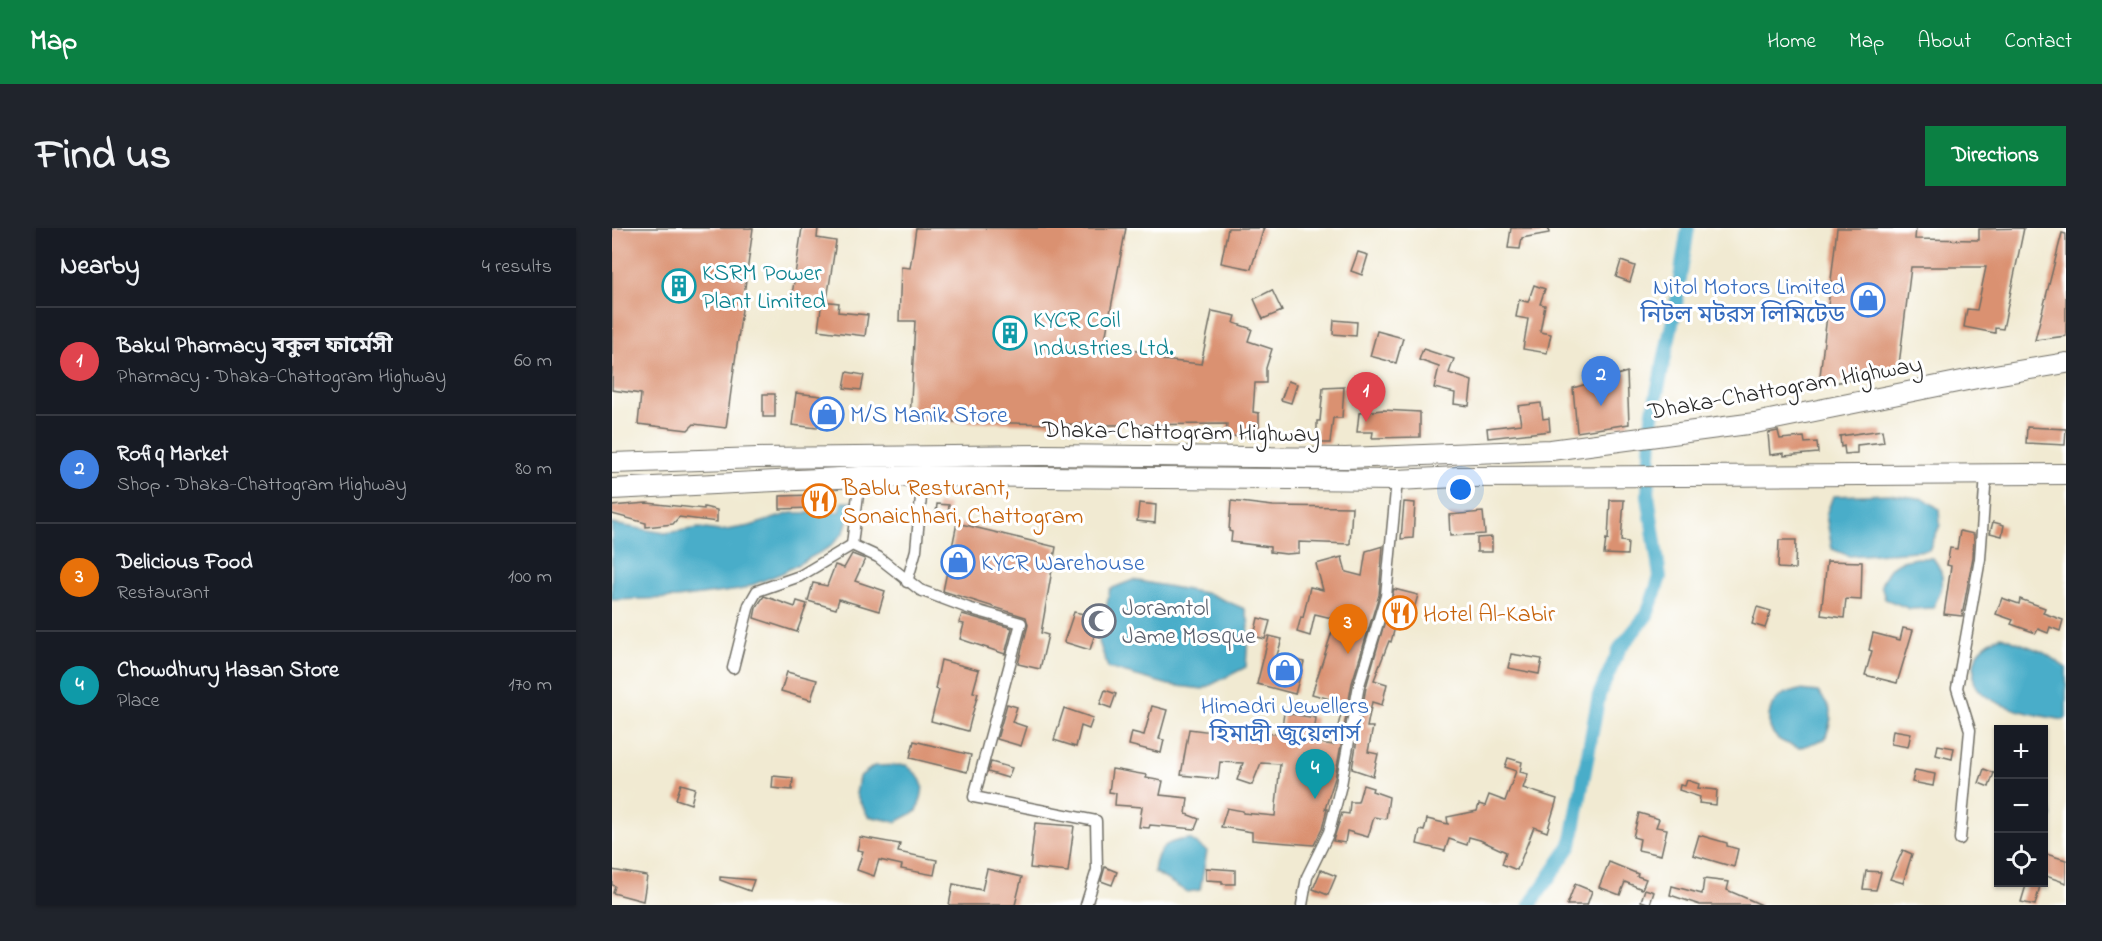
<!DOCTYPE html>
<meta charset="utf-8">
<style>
body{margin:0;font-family:"Indie Flower","Noto Sans Bengali",sans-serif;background:#20242c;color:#f1f3f6}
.controls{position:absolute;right:18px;bottom:18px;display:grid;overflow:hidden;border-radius:0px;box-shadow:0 2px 4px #0004}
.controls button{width:54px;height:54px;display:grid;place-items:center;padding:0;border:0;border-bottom:2px solid #363941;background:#171b24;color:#f1f3f6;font:30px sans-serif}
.you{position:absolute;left:849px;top:262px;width:21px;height:21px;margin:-15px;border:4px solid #fff;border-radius:50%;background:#1a73e8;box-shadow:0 0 0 9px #1a73e833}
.badge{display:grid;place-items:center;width:39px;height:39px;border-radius:50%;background:#0b8043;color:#fff;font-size:20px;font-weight:700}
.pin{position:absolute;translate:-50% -50px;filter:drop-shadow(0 2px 3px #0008)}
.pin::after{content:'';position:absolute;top:32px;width:21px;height:18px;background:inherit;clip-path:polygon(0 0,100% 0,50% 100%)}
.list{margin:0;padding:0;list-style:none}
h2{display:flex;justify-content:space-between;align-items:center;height:78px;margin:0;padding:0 24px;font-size:26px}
h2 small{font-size:20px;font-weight:400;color:#9ea1a6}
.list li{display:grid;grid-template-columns:39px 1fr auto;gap:18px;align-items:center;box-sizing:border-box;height:108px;padding:0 24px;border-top:2px solid #363941}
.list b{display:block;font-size:22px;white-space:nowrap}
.list p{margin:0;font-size:20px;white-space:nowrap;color:#9ea1a6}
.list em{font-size:20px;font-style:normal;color:#9ea1a6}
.icon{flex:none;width:33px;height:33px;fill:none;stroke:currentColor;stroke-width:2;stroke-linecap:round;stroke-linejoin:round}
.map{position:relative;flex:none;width:1454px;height:677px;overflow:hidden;border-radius:0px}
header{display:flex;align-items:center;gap:36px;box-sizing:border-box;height:84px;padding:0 30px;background:#0b8043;color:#fff}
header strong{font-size:28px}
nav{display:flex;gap:33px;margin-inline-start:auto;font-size:21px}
.intro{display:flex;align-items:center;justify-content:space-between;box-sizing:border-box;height:144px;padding:0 36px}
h1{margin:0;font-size:42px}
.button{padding:15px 27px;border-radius:0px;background:#0b8043;color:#fff;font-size:21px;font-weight:700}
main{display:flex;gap:36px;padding:0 36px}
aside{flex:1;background:#171b24;border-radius:0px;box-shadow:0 2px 4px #0004}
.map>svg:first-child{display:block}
.water{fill:#4aadc9;stroke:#3a6c7a;stroke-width:1.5}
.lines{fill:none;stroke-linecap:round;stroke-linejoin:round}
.canal{stroke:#4aadc9;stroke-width:14}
.building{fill:#da9171}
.street-casing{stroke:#706e65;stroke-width:13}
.highway-casing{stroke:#706e65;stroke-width:22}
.street{stroke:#fff;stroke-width:10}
.highway{stroke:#fff;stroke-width:20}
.labels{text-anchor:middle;stroke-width:6;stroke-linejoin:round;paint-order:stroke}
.culture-label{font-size:24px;fill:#0d838f;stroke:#fff;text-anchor:start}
.shop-label{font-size:24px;fill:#366cbe;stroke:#fff;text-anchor:start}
.street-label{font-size:24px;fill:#2b2b2b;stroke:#fff}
.food-label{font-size:24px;fill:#c56008;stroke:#fff;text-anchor:start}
.worship-label{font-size:24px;fill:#5b616d;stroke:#fff;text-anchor:start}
</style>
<header>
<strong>Map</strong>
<nav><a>Home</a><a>Map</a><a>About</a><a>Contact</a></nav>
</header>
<div class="intro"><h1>Find us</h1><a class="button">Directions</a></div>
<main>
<aside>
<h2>Nearby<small>4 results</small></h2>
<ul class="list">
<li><span class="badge" style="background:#e0444e">1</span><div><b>Bakul Pharmacy বকুল ফার্মেসী</b><p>Pharmacy · Dhaka-Chattogram Highway</p></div><em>60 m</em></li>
<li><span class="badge" style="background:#3f7fe0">2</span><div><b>Rofiq Market</b><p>Shop · Dhaka-Chattogram Highway</p></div><em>80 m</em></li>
<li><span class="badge" style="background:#e8710a">3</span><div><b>Delicious Food</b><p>Restaurant</p></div><em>100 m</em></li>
<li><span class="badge" style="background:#0f9aa8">4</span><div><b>Chowdhury Hasan Store</b><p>Place</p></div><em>170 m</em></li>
</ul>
</aside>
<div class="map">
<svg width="1454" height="677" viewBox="0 0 1454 677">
<rect width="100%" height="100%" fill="#fff"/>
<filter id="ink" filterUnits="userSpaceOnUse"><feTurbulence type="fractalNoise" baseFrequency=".0167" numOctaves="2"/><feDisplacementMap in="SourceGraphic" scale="12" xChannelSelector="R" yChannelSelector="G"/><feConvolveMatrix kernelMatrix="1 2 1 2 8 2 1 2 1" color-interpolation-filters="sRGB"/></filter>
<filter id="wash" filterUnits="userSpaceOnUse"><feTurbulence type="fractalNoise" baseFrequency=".008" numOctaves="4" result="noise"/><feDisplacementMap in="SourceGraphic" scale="24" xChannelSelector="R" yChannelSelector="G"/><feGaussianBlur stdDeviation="1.35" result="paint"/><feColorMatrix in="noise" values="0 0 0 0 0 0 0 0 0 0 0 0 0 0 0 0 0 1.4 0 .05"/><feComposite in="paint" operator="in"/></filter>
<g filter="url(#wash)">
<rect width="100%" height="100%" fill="#f1ead2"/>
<g class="water">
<path d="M1277,266L1313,271L1327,281L1328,297L1317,322L1237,328L1220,321L1214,287L1221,268Z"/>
<path d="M230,274H241L232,304L218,319L170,345L128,362L65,370L0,372V296L53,305L87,300L108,303L138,298L179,285L227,284Z"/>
<path d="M1304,330H1321C1336,349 1331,360 1321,380L1298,381L1273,371L1269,357C1278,336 1282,334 1304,330Z"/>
<path d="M521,352L598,366L633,381L637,395L634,439L591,461L557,457L496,440L487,414L498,361Z"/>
<path d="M1389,408L1431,424L1454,440V489L1452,492C1429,488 1375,480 1363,456C1361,452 1362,446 1362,442C1361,424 1374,415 1389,408Z"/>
<path d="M1187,462L1206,464C1223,483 1221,488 1213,511L1187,520C1180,517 1170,515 1165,510C1152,498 1155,478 1169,468C1174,464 1181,464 1187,462Z"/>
<path d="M294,537C315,553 313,559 305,583L284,594L256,588L244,566L247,549L262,538Z"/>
<path d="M1432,569L1436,572L1440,588L1432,600Z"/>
<path d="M578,611L595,623L588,662L575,664L542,644C545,619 553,613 578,611Z"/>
</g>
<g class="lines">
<path class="canal" d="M918,677L959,617L987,467L1008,420L1035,387L1048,349L1036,267L1040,188L1063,82L1076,0"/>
</g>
<g id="blocks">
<g class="building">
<path d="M0,0H141L114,200L82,196L76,202L26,196L29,166L0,162Z"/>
<path d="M190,0H206L205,10L224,13L215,72L180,67Z"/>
<path d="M304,0H514L492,117L546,127L550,132L589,136L600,83L624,88L622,95L640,101L636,113L660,121L654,140V155H643L641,184L647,185V209L614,208L615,196L495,197L298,193L303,93H287L289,39L298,40Z"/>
<path d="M616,0H652L639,41L609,35Z"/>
<path d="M899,0H936L937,5L910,10L908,21L896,20Z"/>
<path d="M1225,0H1304L1303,11L1367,12V1L1412,0L1391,101L1383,100V105L1352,99L1355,81L1365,82L1374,39H1299L1286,145L1207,157Z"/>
<path d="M1450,5L1454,6V108L1423,112Z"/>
<path d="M746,24L756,27L750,47L739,43Z"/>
<path d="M1009,33L1023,38L1018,54L1004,49Z"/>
<path d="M922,57L933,61L928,76L933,77L928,104L939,106L935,125L911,121L916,91L904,89L907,72L916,74Z"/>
<path d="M660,62L670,83L651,91L642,71Z"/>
<path d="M210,73L227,75L226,84L256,87L253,108L206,102Z"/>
<path d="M722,92L745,94L744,108L721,106Z"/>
<path d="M765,103L791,110L784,135L758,128Z"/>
<path d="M811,121L842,131L837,145L860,153L857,178L842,176L843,165L822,160L827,139L807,132Z"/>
<path d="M235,144L252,147L249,162L232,160Z"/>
<path d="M1015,144L1017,196L965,204L961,160Z"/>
<path d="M676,153L685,156L679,175L669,172Z"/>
<path d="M732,159L730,190H721L718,215H705V193H708L711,160Z"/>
<path d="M184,165L209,168L205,200L180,197Z"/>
<rect x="151" y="166" width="12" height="23"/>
<path d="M929,175L931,191L937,190L938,203L876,210L875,200L909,196L906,178Z"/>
<path d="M770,182L808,184V209L760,210L761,204H745L747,185Z"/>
<path d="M1415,199L1454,201L1453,217L1414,215Z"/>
<path d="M1270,202L1272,214L1245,217V225L1233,226L1232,218L1229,219L1228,208Z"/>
<path d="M1166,203L1168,211L1192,209L1193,215L1205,214L1206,225L1172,228V225L1158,227L1156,205Z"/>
<path d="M200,267V280L168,281V268Z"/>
<path d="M998,272H1012L1009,313L1016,314L1015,327L992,326L994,311L996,312Z"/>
<path d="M619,273L661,278L740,279L738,316L687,314V325L674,326L658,324V319L619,314L620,304L617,303Z"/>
<path d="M792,274L803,275L801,310L789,311Z"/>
<path d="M35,275L92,281V279L105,282V294L67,289L61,296L34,299V295L0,286V278Z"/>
<path d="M527,275L544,277L543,295L525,293Z"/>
<path d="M325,276L337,277L336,288L324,286Z"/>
<path d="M871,284L873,306L838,308L837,287Z"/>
<path d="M1381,294L1392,297L1390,308L1378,305Z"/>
<path d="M345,295L444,319L429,405L436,407L428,441L406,436L416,397L414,389L331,363Z"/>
<path d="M1348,303L1362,306L1361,329L1350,388L1332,386L1339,338L1335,337L1338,320L1345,321Z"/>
<path d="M880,309V324H865V310Z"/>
<path d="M1167,312H1184L1183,341L1166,340Z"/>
<path d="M771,318L767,367L740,455L723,550L713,581H715L710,601L702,617L640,612V604L609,599L615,580L631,583V585L663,588L668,536L649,535L640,557L625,552L631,535L608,534L606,551L569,547L577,501L624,507V505L669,506L672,485L704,490L701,514L721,517L732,475L700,466L724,391L703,386L698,408L685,404L689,389L691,390L698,359L711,362L704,336L730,329L734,344L750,348L754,323Z"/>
<path d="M240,326L253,331L243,353L273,363L267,383L227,371L224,381L196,373L201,355L215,358L223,337L232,340Z"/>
<path d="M1215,333L1250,334L1249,372L1234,371L1232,390L1209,387Z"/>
<path d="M782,361L806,367L799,392L786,388L779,414L777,413L762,452L775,456L770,477L760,474L755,499H761L756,524L766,526L761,548L740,541L754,459Z"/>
<path d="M152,368L183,379L185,373L195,376L185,404L142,390L144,380Z"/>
<path d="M1390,370L1407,376L1408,371L1433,380L1431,385L1451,392L1448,403L1438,399L1436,405L1426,401L1424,405L1399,396L1401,392L1384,386Z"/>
<path d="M1145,379L1159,383L1153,400L1140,396Z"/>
<path d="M462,384L488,389L478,422L452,414Z"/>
<path d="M350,386L400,400L393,426L348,411L352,396L347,395Z"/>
<path d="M646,390L658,393L653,411L642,408Z"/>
<path d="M1291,400L1301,402L1285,455L1253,447L1260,423L1257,422L1261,405L1288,412Z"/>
<path d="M657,408L670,411L665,427L692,434L683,466L645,456Z"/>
<path d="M899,426L930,431L927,446L896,440Z"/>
<path d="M329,432L367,442L361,464L366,465L356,503L319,493L327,462L323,461Z"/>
<path d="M175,444L205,452L199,472L169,463Z"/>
<path d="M493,462L504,466L499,480L488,476Z"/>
<path d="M395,476L405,479L400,494L415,499L409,518L385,511Z"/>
<path d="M540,478L555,482L547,511L552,512L549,525L517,517L520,504L532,507Z"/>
<path d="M452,480L481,490L477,501L469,498L464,519L442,512Z"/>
<path d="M1281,502L1299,505L1296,519L1279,516Z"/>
<path d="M302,513L359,527L355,544L298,530Z"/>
<path d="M1326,517L1342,520L1340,531L1324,527Z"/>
<path d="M896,530L910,534L908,544L916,546L911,560L945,571L935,604L922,599L905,642L890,636L894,624L868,612L857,609L855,617L837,611L833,623L805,616L808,602L812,603L815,591L836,596L835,589L865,583L867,576L873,578L877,567L893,573L904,543L893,539Z"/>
<path d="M379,534L400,540L396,550L376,544Z"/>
<path d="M500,541L535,547L534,550L551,553L548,567L576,570L574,586L587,591L583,601L538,597L537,600L527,599L530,579L503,577L504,565L497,564Z"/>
<path d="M1372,541L1382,545L1377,559L1367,555Z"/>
<path d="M1303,542L1323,546L1321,558L1300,554Z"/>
<path d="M161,548L181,550L180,562L160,560Z"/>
<path d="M1075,552L1087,556L1086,560L1105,562L1104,577L1087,575L1088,569L1067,562L1068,557L1073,558Z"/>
<path d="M69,556L83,560L79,576L64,571Z"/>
<path d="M751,557L761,560L760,563L777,569L774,591L762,589L756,609L735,603L733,615L721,613L730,585L737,586L738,574H746Z"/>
<path d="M1027,585L1047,591L1044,599L1055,601L1049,627L1026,622L1028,611L1021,609Z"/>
<path d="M423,595L462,598L456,644L418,640Z"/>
<path d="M1087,607L1115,615V618L1126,621L1122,639L1081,627Z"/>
<path d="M248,609L288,616L286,624L325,632L322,647L289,641L290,637L267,632L262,648L245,642L251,623L245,622Z"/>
<path d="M1291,622L1300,626L1291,655L1278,651Z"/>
<path d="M1431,625L1454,632V655L1431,647Z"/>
<path d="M997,634L1026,646L1025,648L1034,651L1030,661L1013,654L1008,667L987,659Z"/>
<path d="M493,639L505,644L500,657L489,653Z"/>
<path d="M594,640L623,642V656H610V653L594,652Z"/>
<path d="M375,641L410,649L403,677H337L341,656L370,662Z"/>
<path d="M0,642L35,648L31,673L1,665L3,658L0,657Z"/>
<path d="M709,642L724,648L716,667L701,661Z"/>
<path d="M1254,643L1269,644L1264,662L1251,661Z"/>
<path d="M108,649L142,652L138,663L108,652Z"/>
<path d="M1092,651L1117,654L1115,662L1150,677H1088L1058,667L1060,658L1090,666Z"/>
<path d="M1415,654L1428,658L1423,677L1409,674Z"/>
<path d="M963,656L980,663L975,677H955Z"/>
<path d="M1033,661L1042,664L1038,676L1029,673Z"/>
</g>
</g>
</g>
<g filter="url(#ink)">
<use href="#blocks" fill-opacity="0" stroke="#706e65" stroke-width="1.5"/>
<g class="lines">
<defs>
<g id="street">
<path d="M240,317L248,249"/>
<path d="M295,354L304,322L311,248"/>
<path d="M121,440L137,377L145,363L188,348L240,317L266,329L308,362L356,380L409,395L362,569L484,593L485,642L474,677"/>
<path d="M1348,611L1358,502L1345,460L1368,331L1374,246"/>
<path d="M690,677L695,649L717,604L729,557L747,457L774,368L785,252"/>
</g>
<g id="highway">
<path d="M0,235L146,230L430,227L734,230L939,222L1143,195L1365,150L1454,135"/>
<path d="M0,261L248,249L311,248L785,252L846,249L1454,246"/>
</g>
</defs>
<use href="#street" class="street-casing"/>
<use href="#highway" class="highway-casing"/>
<use href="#street" class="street"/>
<use href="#highway" class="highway"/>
</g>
</g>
<defs>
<symbol id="building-ring" viewBox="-11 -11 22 22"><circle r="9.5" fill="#fff" stroke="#0f9aa8" stroke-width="1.5"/><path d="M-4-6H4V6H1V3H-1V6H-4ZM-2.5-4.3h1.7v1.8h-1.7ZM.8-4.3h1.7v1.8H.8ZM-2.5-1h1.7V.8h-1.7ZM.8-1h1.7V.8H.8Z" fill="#0f9aa8"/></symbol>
<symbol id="shop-ring" viewBox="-11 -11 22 22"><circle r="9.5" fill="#fff" stroke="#3f7fe0" stroke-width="1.5"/><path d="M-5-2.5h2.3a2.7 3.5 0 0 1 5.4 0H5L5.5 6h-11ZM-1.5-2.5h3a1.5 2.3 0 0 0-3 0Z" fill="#3f7fe0"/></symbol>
<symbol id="restaurant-ring" viewBox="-11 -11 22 22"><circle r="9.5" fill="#fff" stroke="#e8710a" stroke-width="1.5"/><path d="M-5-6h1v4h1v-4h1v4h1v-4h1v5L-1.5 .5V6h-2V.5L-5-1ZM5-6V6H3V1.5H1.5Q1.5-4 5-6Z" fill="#e8710a"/></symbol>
<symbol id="mosque-ring" viewBox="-11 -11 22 22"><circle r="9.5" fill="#fff" stroke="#6b7280" stroke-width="1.5"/><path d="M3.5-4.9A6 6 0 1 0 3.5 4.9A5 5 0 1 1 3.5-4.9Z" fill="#6b7280"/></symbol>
</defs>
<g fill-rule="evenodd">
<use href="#building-ring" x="48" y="39" width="38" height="38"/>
<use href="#shop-ring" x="1237" y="53" width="38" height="38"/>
<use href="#building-ring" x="379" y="86" width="38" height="38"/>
<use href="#shop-ring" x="196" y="167" width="38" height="38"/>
<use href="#restaurant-ring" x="188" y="254" width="38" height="38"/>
<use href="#shop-ring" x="327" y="315" width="38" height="38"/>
<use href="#restaurant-ring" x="769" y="366" width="38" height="38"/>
<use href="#mosque-ring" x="468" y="374" width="38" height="38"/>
<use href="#shop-ring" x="654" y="423" width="38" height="38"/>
</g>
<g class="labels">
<g class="culture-label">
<text x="90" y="52">KSRM Power<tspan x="90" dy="28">Plant Limited</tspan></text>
<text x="421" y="99">KYCR Coil<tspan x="421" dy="28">Industries Ltd.</tspan></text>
</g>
<g class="shop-label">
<text x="1233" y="66" text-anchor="end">Nitol Motors Limited<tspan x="1233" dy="28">নিটল মটরস লিমিটেড</tspan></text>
<text x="238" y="194">M/S Manik Store</text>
<text x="369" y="342">KYCR Warehouse</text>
<text x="673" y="485" text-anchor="middle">Himadri Jewellers<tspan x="673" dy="28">হিমাদ্রী জুয়েলার্স</tspan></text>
</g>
<g class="street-label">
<text transform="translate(1173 159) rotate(-10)" y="8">Dhaka-Chattogram Highway</text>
<text transform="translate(569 203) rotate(1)" y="8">Dhaka-Chattogram Highway</text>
</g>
<g class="food-label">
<text x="230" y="267">Bablu Resturant,<tspan x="230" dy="28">Sonaichhari, Chattogram</tspan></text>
<text x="811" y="393">Hotel Al-Kabir</text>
</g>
<g class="worship-label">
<text x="510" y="387">Joramtol<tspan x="510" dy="28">Jame Mosque</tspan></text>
</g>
</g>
</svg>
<div class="controls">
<button>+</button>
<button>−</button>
<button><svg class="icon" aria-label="locate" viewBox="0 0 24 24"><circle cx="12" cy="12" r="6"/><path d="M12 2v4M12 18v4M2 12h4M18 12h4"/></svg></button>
</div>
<div class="you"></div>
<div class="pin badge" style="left:754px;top:194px;background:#e0444e">1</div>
<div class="pin badge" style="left:989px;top:178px;background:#3f7fe0">2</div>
<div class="pin badge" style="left:736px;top:426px;background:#e8710a">3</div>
<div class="pin badge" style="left:703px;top:571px;background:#0f9aa8">4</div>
</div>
</main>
